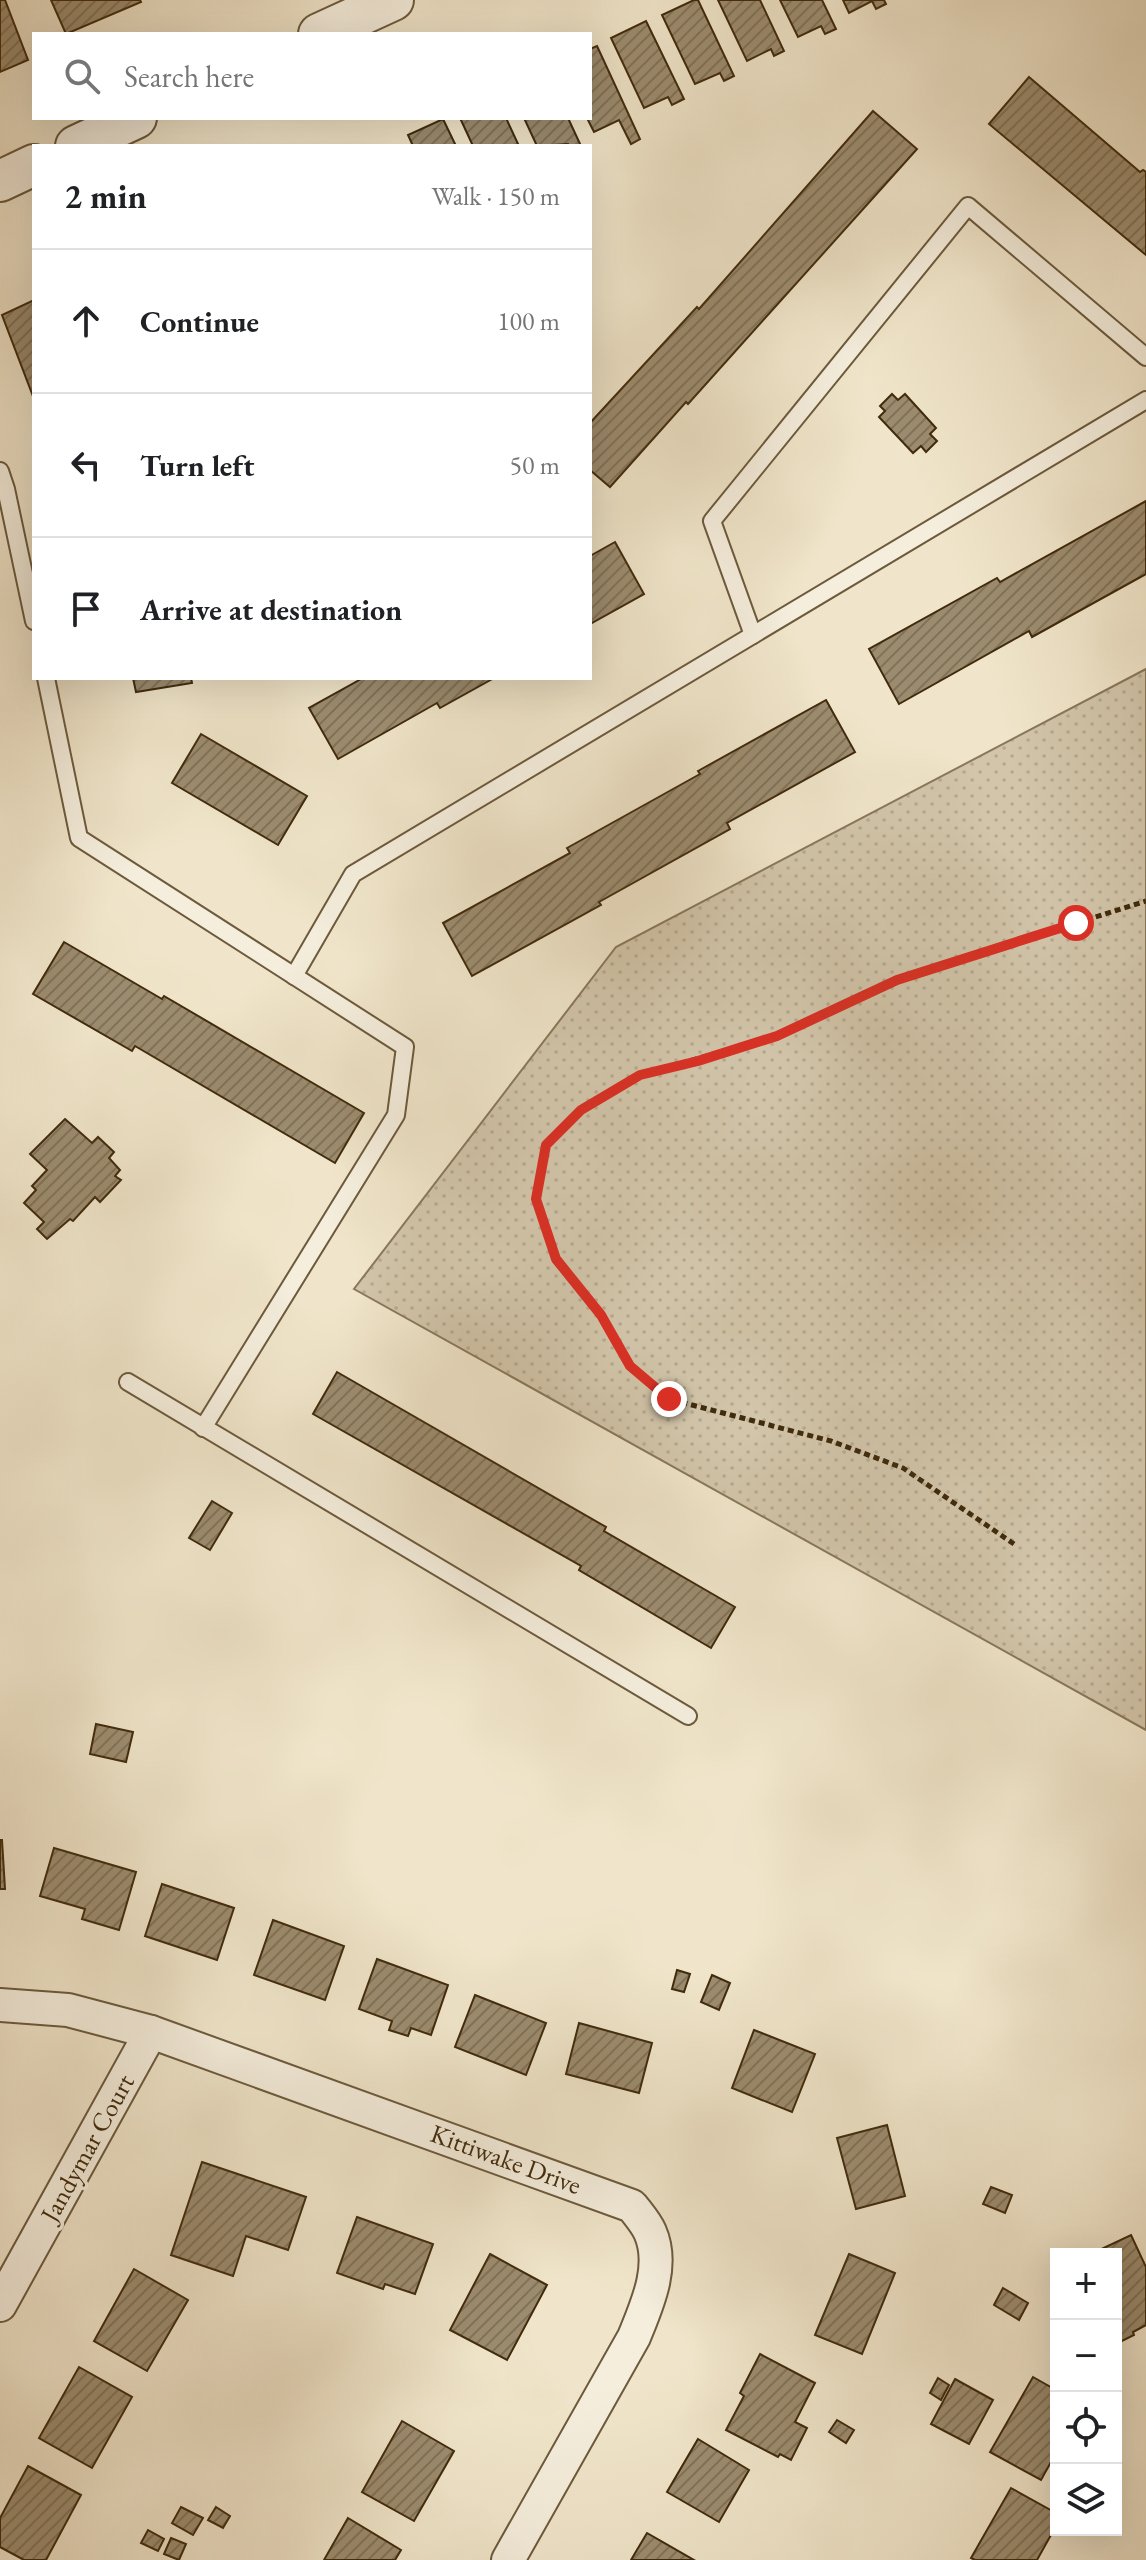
<!DOCTYPE html>
<meta charset="utf-8">
<style>
body{margin:0;font-family:"EB Garamond",serif;background:#f2f2f2;color:#202124}
.controls{position:absolute;right:24px;bottom:24px;display:grid;overflow:hidden;border-radius:0px;box-shadow:0 8px 32px #0002}
.controls button{width:72px;height:72px;display:grid;place-items:center;padding:0;border:0;border-bottom:2px solid #e0e0e0;background:#fff;color:#202124;font:40px sans-serif}
.stop{position:absolute;width:24px;height:24px;margin:-18px;border:6px solid #d93025;border-radius:50%;background:#fff}
.stop.end{background:#d93025;border-color:#fff;box-shadow:0 2px 8px #0008}
.list{margin:0;padding:0;list-style:none}
h2{display:flex;justify-content:space-between;align-items:center;height:104px;margin:0;padding:0 32px;font-size:34px}
h2 small{font-size:26px;font-weight:400;color:#757577}
.list li{display:grid;grid-template-columns:52px 1fr auto;gap:24px;align-items:center;box-sizing:border-box;height:144px;padding:0 32px;border-top:2px solid #e0e0e0}
.list b{display:block;font-size:30px;white-space:nowrap}
.list em{font-size:26px;font-style:normal;color:#757577}
.icon{flex:none;width:44px;height:44px;fill:none;stroke:currentColor;stroke-width:2;stroke-linecap:round;stroke-linejoin:round}
.map{position:relative;flex:none;width:1146px;height:2560px;overflow:hidden}
.search{position:absolute;background:#fff;box-shadow:0 8px 32px #0002;left:32px;top:32px;width:560px;height:88px;display:flex;align-items:center;gap:20px;box-sizing:border-box;padding:0 28px;border-radius:0px;color:#757577;font-size:30px}
.panel{position:absolute;background:#fff;box-shadow:0 8px 32px #0002;left:32px;top:144px;width:560px;height:536px;border-radius:0px}
.map>svg:first-child{display:block}
.grass{fill:url(#grass-dots);stroke:#89785b;stroke-width:2}
.building{fill:url(#building-hatch);stroke:#402b0c;stroke-width:2}
.lines{fill:none;stroke-linecap:round;stroke-linejoin:round}
.service-casing{stroke:#6c5a3c;stroke-width:20}
.minor-casing{stroke:#6c5a3c;stroke-width:36}
.tertiary-casing{stroke:#6c5a3c;stroke-width:44}
.path{stroke:#402b0c;stroke-width:5;stroke-dasharray:6 4;stroke-linecap:butt}
.service{stroke:#f5eedd;stroke-width:16}
.minor{stroke:#f5eedd;stroke-width:32}
.tertiary{stroke:#f5eedd;stroke-width:40}
.route{stroke:#d93025;stroke-width:10}
.labels{text-anchor:middle;stroke-width:7;stroke-linejoin:round;paint-order:stroke}
.street-label{font-size:26px;fill:#402b0c;stroke:#f5eedd}
</style>
<div class="map">
<svg width="1146" height="2560" viewBox="0 0 1146 2560">
<defs>
<pattern id="grass-dots" width="8" height="8" patternUnits="userSpaceOnUse" patternTransform="scale(2)"><rect width="8" height="8" fill="#d2c5aa"/><path d="M2 2h.1M6 6h.1" fill="none" stroke="#b5a991" stroke-width="1.8" stroke-linecap="round"/></pattern>
<pattern id="building-hatch" width="6" height="6" patternUnits="userSpaceOnUse" patternTransform="scale(2)"><rect width="6" height="6" fill="#9c8c6f"/><path d="M-1 1l2-2M0 6l6-6M5 7l2-2" fill="none" stroke="#81735a"/></pattern>
</defs>
<rect width="100%" height="100%" fill="#f0e5ca"/>
<filter id="stains"><feTurbulence type="fractalNoise" baseFrequency=".0025" numOctaves="4"/><feColorMatrix values="0 0 0 0 .2 0 0 0 0 .09 0 0 0 0 .02 0 0 0 .5 -.17"/></filter>
<radialGradient id="worn" r=".72"><stop offset=".6" stop-color="#630" stop-opacity="0"/><stop offset="1" stop-color="#630" stop-opacity=".3"/></radialGradient>
<path class="grass" d="M1146,669V1730L354,1289L616,947Z"/>
<g class="building">
<path d="M0,0H5L28,60L0,72Z"/>
<path d="M51,0H140L141,2L66,34Z"/>
<path d="M694,0H698L734,76L724,81L720,73L695,84L662,15Z"/>
<path d="M718,0H760L784,51L774,56L771,49L747,61Z"/>
<path d="M780,0H822L836,29L825,34L821,26L798,37Z"/>
<path d="M843,0H884L886,4L876,9L872,1L849,13Z"/>
<path d="M646,21L684,99L672,105L668,97L644,108L611,38Z"/>
<path d="M597,46L640,139L631,144L619,120L594,132L587,118H590V49Z"/>
<path d="M1029,77L1140,172L1143,170L1146,172V255L989,124Z"/>
<path d="M873,111L917,149L688,404L686,402L610,487L590,470V423L697,307L699,309Z"/>
<path d="M460,118H506L519,146H473Z"/>
<path d="M524,118H568L581,146H570L568,144L537,146Z"/>
<path d="M443,119L456,146H413L408,135Z"/>
<path d="M34,300V399L2,315Z"/>
<path d="M892,394L898,400L905,394L936,428L930,434L937,441L926,452L921,446L913,453L879,417L885,411L880,406Z"/>
<path d="M1146,501V574L1032,637L1029,631L899,704L869,649L997,578L1000,582Z"/>
<path d="M615,542L644,594L590,624V556Z"/>
<path d="M133,678H191L192,683L136,692Z"/>
<path d="M363,678H494L440,708L437,703L338,759L309,708Z"/>
<path d="M826,700L855,752L727,823L730,829L599,902L601,905L472,976L443,923L570,853L567,848L700,774L698,771Z"/>
<path d="M201,734L307,796L278,845L172,783Z"/>
<path d="M64,942L162,999L164,996L364,1113L335,1163L135,1046L132,1051L33,994Z"/>
<path d="M65,1119L92,1143L98,1137L114,1152L109,1158L120,1170L115,1176L121,1180L100,1202L95,1197L73,1221L70,1219L47,1239L37,1229L44,1222L24,1203L36,1190L32,1186L47,1170L30,1154Z"/>
<path d="M337,1372L606,1527L604,1531L735,1607L711,1648L579,1570L581,1566L313,1414Z"/>
<path d="M212,1501L232,1513L210,1550L189,1538Z"/>
<path d="M96,1724L133,1732L126,1762L90,1754Z"/>
<path d="M0,1840H2L5,1889H0Z"/>
<path d="M54,1848L136,1872L119,1930L82,1919L85,1909L40,1896Z"/>
<path d="M162,1884L234,1908L217,1960L145,1936Z"/>
<path d="M273,1920L344,1946L325,2000L254,1975Z"/>
<path d="M377,1959L448,1985L431,2035L411,2028L408,2036L389,2030L392,2021L359,2009Z"/>
<path d="M677,1970L690,1974L684,1992L672,1989Z"/>
<path d="M712,1975L730,1983L719,2010L701,2002Z"/>
<path d="M475,1995L546,2023L526,2075L455,2047Z"/>
<path d="M579,2023L652,2043L639,2093L566,2074Z"/>
<path d="M754,2030L815,2054L792,2112L732,2088Z"/>
<path d="M887,2125L905,2196L856,2209L837,2138Z"/>
<path d="M202,2162L306,2197L288,2250L246,2236L233,2276L171,2255Z"/>
<path d="M991,2187L1012,2195L1005,2213L983,2204Z"/>
<path d="M357,2217L433,2244L415,2294L385,2284L383,2289L337,2273Z"/>
<path d="M1131,2235L1146,2267V2325L1133,2332L1134,2335L1116,2344V2254H1091Z"/>
<path d="M490,2254L547,2285L507,2360L450,2330Z"/>
<path d="M849,2254L895,2273L862,2354L815,2335Z"/>
<path d="M134,2269L188,2300L147,2371L94,2341Z"/>
<path d="M1003,2288L1028,2303L1019,2320L994,2305Z"/>
<path d="M760,2354L815,2383L795,2422L807,2428L791,2460L780,2454L778,2457L726,2430L744,2396L740,2393Z"/>
<path d="M79,2367L132,2397L92,2468L39,2438Z"/>
<path d="M1033,2377L1056,2390V2453L1041,2480L990,2452Z"/>
<path d="M938,2378L949,2385L941,2400L930,2393Z"/>
<path d="M955,2379L993,2400L969,2444L931,2424Z"/>
<path d="M837,2420L854,2430L846,2443L829,2432Z"/>
<path d="M402,2421L454,2451L414,2521L362,2492Z"/>
<path d="M698,2439L749,2470L719,2522L667,2492Z"/>
<path d="M28,2466L81,2495L46,2560H24L0,2547V2518Z"/>
<path d="M1011,2488L1056,2513V2526L1037,2560H975L971,2558Z"/>
<path d="M181,2507L203,2518L193,2535L172,2523Z"/>
<path d="M216,2507L230,2516L223,2528L208,2520Z"/>
<path d="M348,2518L401,2550L395,2560H324Z"/>
<path d="M148,2530L164,2539L158,2551L141,2543Z"/>
<path d="M647,2533L694,2560H631Z"/>
<path d="M171,2538L186,2544L179,2560L164,2554Z"/>
</g>
<g class="lines">
<defs>
<g id="service">
<path d="M0,471L6,489L34,621"/>
<path d="M753,635L712,521L968,206L1146,357"/>
<path d="M46,678L79,838L405,1047L396,1115L203,1428"/>
<path d="M294,976L353,874L1146,400"/>
<path d="M128,1382L688,1716"/>
</g>
<g id="minor">
<path d="M0,2005L68,2010L151,2032L632,2206C638,2214 646,2223 650,2232C665,2266 647,2305 634,2337L508,2560"/>
<path d="M0,2305L151,2032"/>
</g>
<g id="tertiary">
<path d="M319,34L393,0"/>
<path d="M76,146L136,118"/>
<path d="M0,181L34,165"/>
</g>
</defs>
<use href="#service" class="service-casing"/>
<use href="#minor" class="minor-casing"/>
<use href="#tertiary" class="tertiary-casing"/>
<path class="path" d="M1014,1544L903,1468L831,1441L669,1399L630,1366L601,1315L556,1259L536,1199L546,1145L581,1110L640,1075L777,1036L897,980L1146,901"/>
<use href="#service" class="service"/>
<use href="#minor" class="minor"/>
<use href="#tertiary" class="tertiary"/>
</g>
<g class="lines">
<path class="route" d="M669,1399L630,1366L601,1315L556,1259L536,1199L546,1145L581,1110L640,1075L698,1061L777,1036L897,980L1076,923"/>
</g>
<g class="labels">
<g class="street-label">
<text transform="translate(87 2148) rotate(-61)" y="9">Jandymar Court</text>
<text transform="translate(506 2159) rotate(20)" y="9">Kittiwake Drive</text>
</g>
</g>
<rect width="100%" height="100%" filter="url(#stains)"/>
<rect width="100%" height="100%" fill="url(#worn)"/>
</svg>
<div class="controls">
<button>+</button>
<button>−</button>
<button><svg class="icon" aria-label="locate" viewBox="0 0 24 24"><circle cx="12" cy="12" r="6"/><path d="M12 2v4M12 18v4M2 12h4M18 12h4"/></svg></button>
<button><svg class="icon" aria-label="layers" viewBox="0 0 24 24"><path d="M12 4l9 5-9 5-9-5zM3 14l9 5 9-5"/></svg></button>
</div>
<div class="stop" style="left:1076px;top:923px"></div>
<div class="stop end" style="left:669px;top:1399px"></div>
<div class="search"><svg class="icon" aria-label="search" viewBox="0 0 24 24"><circle cx="10" cy="10" r="6"/><path d="M15 15l6 6"/></svg>Search here</div>
<section class="panel">
<h2>2 min<small>Walk · 150 m</small></h2>
<ul class="list">
<li><svg class="icon" aria-label="ahead" viewBox="0 0 24 24"><path d="M12 20V5M6 11l6-6 6 6"/></svg><div><b>Continue</b></div><em>100 m</em></li>
<li><svg class="icon" aria-label="left" viewBox="0 0 24 24"><path d="M17 20v-9H6M10 6l-5 5 5 5"/></svg><div><b>Turn left</b></div><em>50 m</em></li>
<li><svg class="icon" aria-label="arrive" viewBox="0 0 24 24"><path d="M6 21V4h12l-3 4 3 4H6"/></svg><div><b>Arrive at destination</b></div></li>
</ul>
</section>
</div>
